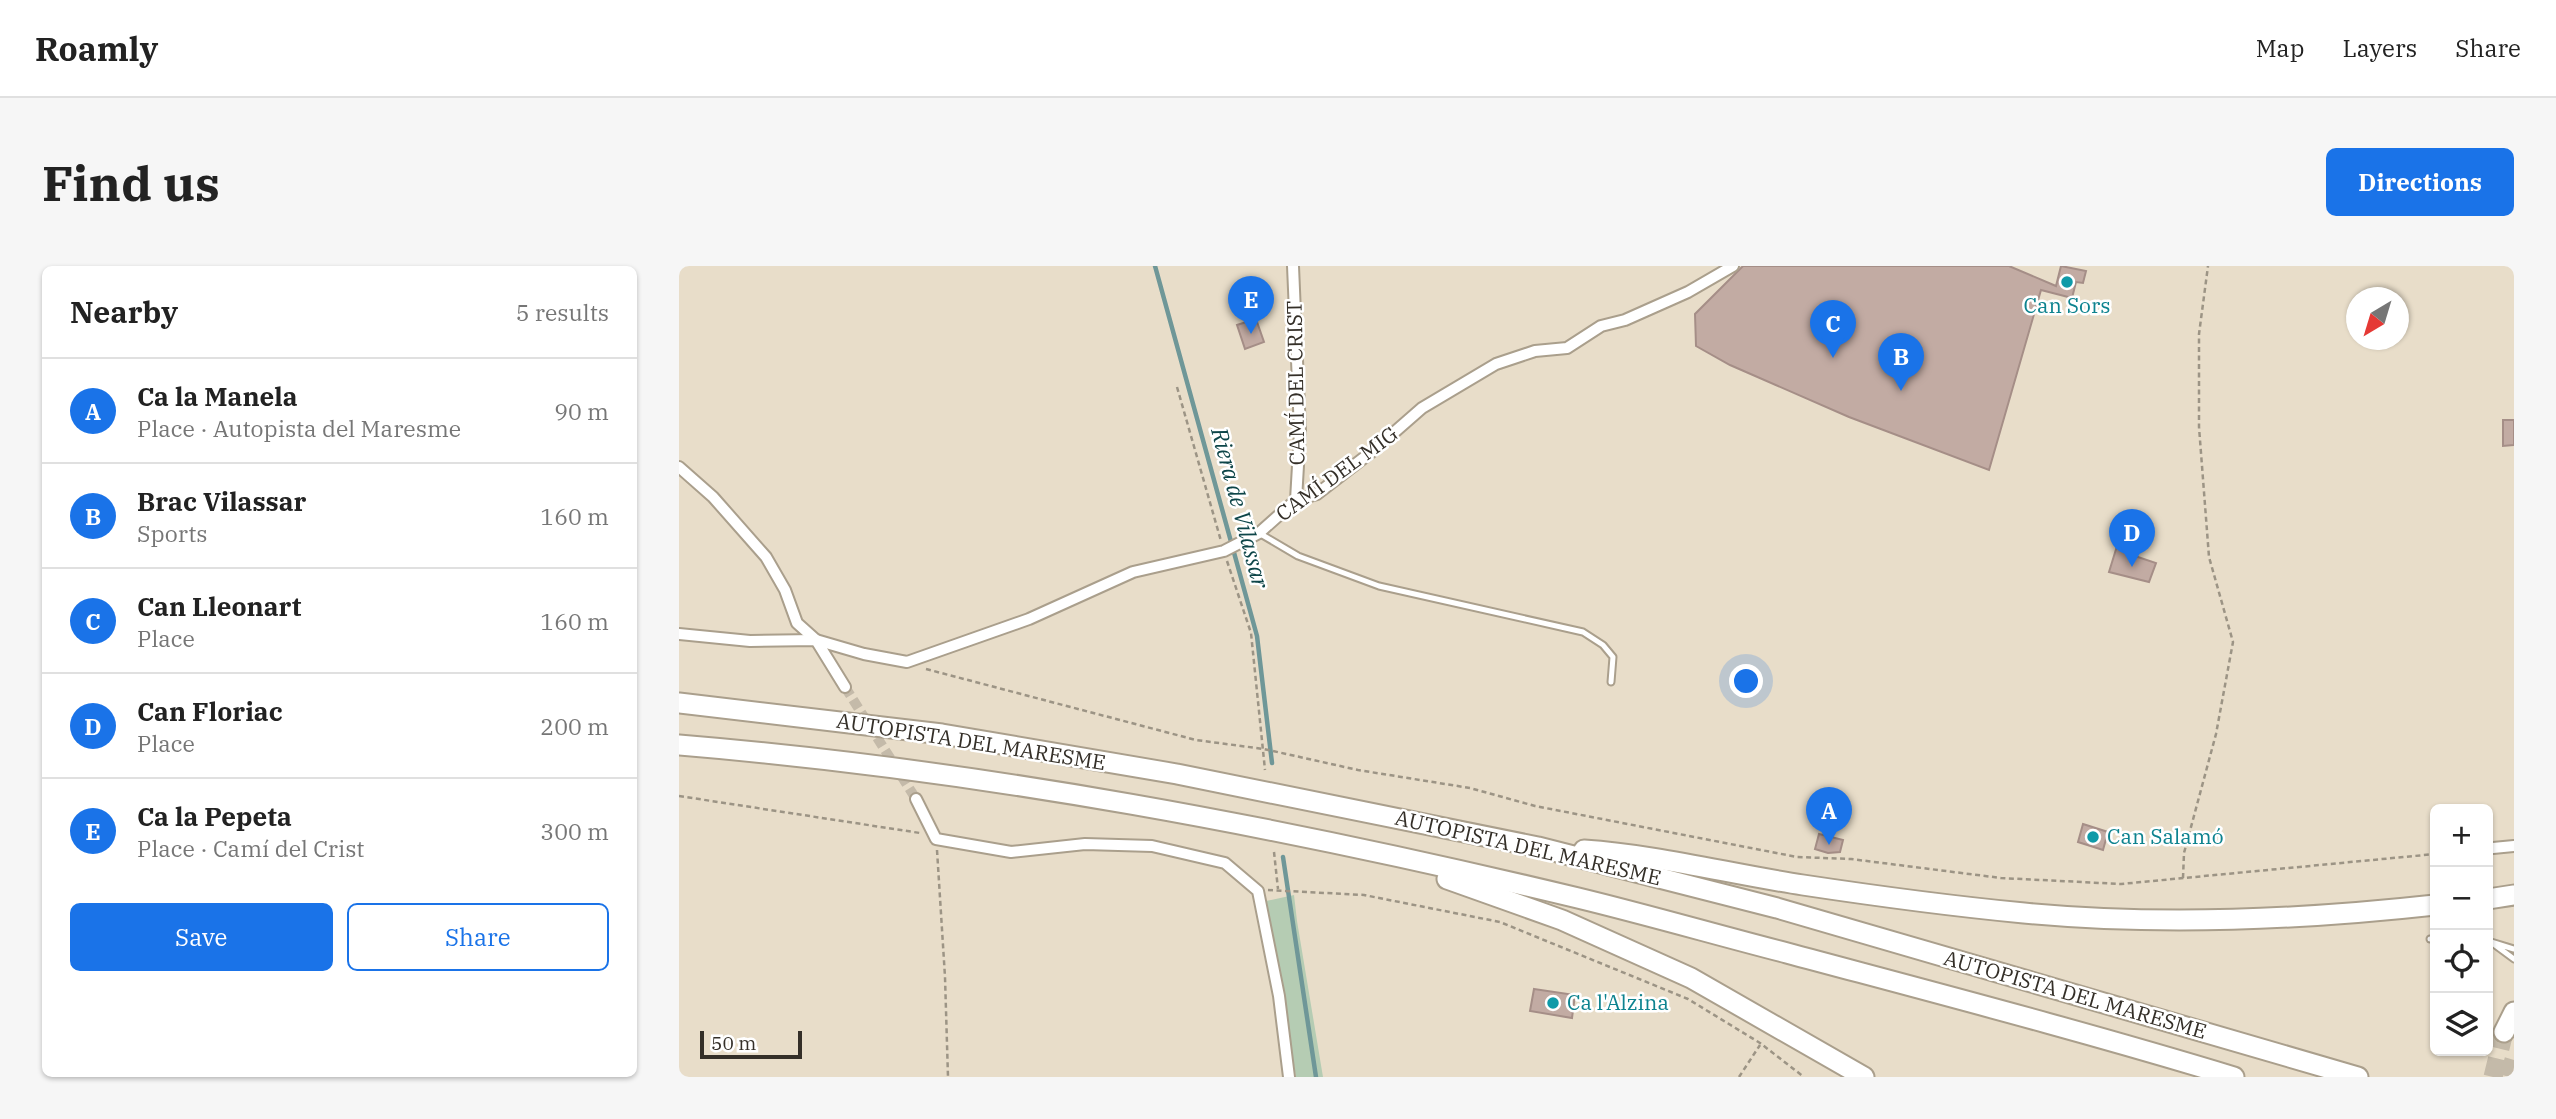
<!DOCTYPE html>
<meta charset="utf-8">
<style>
body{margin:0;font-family:"IBM Plex Serif",serif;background:#f6f6f6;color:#222}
.controls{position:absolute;right:21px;bottom:21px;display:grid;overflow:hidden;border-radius:10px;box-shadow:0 2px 5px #0004}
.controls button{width:63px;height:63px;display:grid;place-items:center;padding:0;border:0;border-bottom:2px solid #e0e0e0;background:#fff;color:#222;font:35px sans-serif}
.compass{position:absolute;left:1667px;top:21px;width:63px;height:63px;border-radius:50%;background:#fff;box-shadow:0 2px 5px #0004;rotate:218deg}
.scale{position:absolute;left:21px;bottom:18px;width:102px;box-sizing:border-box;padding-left:7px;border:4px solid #342f28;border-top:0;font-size:19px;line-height:24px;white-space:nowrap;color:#342f28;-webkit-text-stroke:5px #fff;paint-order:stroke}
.you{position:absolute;left:1068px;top:416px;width:24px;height:24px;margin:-18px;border:5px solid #fff;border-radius:50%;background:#1a73e8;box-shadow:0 0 0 10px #1a73e833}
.badge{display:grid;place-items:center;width:46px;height:46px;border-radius:50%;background:#1a73e8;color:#fff;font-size:23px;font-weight:700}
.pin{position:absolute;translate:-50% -58px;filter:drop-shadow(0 2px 4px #0008)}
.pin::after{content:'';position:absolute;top:37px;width:24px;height:21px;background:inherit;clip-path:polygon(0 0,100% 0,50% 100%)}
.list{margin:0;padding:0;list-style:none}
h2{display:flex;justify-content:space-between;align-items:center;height:91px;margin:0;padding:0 28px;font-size:30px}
h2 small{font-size:23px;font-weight:400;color:#767676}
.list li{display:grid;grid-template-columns:46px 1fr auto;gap:21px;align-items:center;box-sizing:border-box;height:105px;padding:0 28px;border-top:2px solid #e0e0e0}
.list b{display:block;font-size:26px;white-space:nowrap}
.list p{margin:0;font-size:23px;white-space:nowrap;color:#767676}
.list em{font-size:23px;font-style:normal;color:#767676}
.actions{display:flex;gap:14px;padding:21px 28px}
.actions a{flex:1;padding:16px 0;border:2px solid #1a73e8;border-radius:10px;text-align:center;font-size:24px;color:#1a73e8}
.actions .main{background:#1a73e8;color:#fff}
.icon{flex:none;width:38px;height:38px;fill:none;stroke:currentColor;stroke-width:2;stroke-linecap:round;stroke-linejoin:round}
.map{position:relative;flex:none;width:1835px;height:811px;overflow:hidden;border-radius:10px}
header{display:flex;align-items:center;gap:42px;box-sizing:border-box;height:98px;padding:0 35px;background:#fff;border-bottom:2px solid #e0e0e0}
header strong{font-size:33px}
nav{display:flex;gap:38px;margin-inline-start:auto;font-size:24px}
.intro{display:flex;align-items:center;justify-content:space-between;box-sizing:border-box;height:168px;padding:0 42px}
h1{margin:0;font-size:49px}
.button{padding:18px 32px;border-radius:10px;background:#1a73e8;color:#fff;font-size:24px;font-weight:700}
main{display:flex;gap:42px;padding:0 42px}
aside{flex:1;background:#fff;border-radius:10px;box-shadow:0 2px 5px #0004}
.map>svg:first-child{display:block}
.green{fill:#b5ccb3}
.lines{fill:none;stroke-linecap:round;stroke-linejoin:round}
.stream{stroke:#6f9798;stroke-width:4.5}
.building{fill:#c2aba3;stroke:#a58e87;stroke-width:2}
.street-tunnel{stroke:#c4baa9;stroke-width:10;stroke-dasharray:10 5;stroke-linecap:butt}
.highway-tunnel{stroke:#c4baa9;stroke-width:19;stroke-dasharray:19 10;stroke-linecap:butt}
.lane-casing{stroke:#aa9f8c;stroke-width:9}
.street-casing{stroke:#aa9f8c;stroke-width:14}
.highway-casing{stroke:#aa9f8c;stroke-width:23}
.path{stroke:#9c9485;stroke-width:2.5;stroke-dasharray:5 3.5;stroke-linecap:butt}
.lane{stroke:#fff;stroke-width:5}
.street{stroke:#fff;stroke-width:10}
.highway{stroke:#fff;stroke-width:19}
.culture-dot{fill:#0f9aa8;stroke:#fff;stroke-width:2.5}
.labels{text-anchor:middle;stroke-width:5;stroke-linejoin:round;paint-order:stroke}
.culture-label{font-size:21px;fill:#0d838f;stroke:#fff;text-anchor:start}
.street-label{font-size:21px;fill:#342f28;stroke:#fff}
.water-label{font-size:23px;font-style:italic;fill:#0d4548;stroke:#fff}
</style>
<header>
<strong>Roamly</strong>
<nav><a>Map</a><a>Layers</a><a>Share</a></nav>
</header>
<div class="intro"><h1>Find us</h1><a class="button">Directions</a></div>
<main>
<aside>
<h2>Nearby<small>5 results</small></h2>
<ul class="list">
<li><span class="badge">A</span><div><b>Ca la Manela</b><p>Place · Autopista del Maresme</p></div><em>90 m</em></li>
<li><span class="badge">B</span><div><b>Brac Vilassar</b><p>Sports</p></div><em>160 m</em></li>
<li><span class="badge">C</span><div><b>Can Lleonart</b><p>Place</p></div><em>160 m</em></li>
<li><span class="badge">D</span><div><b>Can Floriac</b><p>Place</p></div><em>200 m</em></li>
<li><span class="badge">E</span><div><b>Ca la Pepeta</b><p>Place · Camí del Crist</p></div><em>300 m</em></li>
</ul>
<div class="actions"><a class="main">Save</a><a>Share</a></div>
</aside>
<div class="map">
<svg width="1835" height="811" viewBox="0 0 1835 811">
<rect width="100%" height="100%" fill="#e8ddc9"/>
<path class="green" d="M615,629L618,655L644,811H617L587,635Z"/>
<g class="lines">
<g class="stream">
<path d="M476,0L578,370L593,497"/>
<path d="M604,591L637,811"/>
</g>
</g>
<g class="building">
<path d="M1064,0H1330L1377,20L1382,0L1407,5L1404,17L1397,16L1393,32L1362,24L1310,204L1170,151L1051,99L1017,80L1016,48Z"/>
<path d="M577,53L585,76L566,83L558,59Z"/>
<path d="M1824,154H1835V179L1824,180Z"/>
<path d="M1438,280L1457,287L1456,290L1477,297L1470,316L1430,306Z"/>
<path d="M1404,558L1429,566L1424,584L1399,576Z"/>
<path d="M1140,568L1164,574L1161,586L1149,587L1136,583Z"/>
<path d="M855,723L896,729L893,752L851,745Z"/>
</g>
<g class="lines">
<path class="street-tunnel" d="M166,421L237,533"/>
<g class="highway-tunnel">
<path d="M1814,811L1825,766"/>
<path d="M1830,811L1835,794"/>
</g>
<defs>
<g id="lane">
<path d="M580,267L619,290L700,320L904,366L924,379L934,391L932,416"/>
<path d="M1751,673H1756"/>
<path d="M1835,683L1812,676L1835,693"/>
</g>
<g id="street">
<path d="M614,0L621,165L617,234"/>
<path d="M0,201L34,231L87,291L106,324L118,357L137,374L166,421"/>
<path d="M0,368L71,375L137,374L185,388L228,396L350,353L454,306L545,285L580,267L617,234L638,228L695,184L743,142L817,98L856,85L888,82L922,60L946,54L1009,26L1054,0"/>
<path d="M237,533L257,573L332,586L406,578L473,580L546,597L579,625L600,730L610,811"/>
<path d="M1814,582L1835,580"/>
</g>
<g id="highway">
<path d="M0,437L263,468L498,508L859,581L1098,642L1679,811"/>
<path d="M0,479C303,504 604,561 899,632C969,649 1038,669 1108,687C1257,727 1407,766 1555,811"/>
<path d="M905,584C979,589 1051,608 1124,619C1197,630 1271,640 1345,647C1481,660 1620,654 1756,639"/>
<path d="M768,613L883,654L1012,712L1185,811"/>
<path d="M1809,633L1835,629"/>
<path d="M1825,766L1835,746"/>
</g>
</defs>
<use href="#lane" class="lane-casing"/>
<use href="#street" class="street-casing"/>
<use href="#highway" class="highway-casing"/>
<g class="path">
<path d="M498,121L542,275"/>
<path d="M548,295L572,367L586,504"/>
<path d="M247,403L517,474L585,483L679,504L791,522L856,540L1118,591L1172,593L1322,612L1442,618L1756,588"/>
<path d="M0,530L241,567"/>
<path d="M258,584L266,711L269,811"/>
<path d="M595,586L599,623"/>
<path d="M1504,612L1505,587L1537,468L1554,376L1530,291L1520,161V68L1529,0"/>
<path d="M589,624L685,629L821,656L1009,733L1081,777L1125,811"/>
<path d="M1060,811L1081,779"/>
</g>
<use href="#lane" class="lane"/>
<use href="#street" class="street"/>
<use href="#highway" class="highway"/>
</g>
<g class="culture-dot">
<circle cx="1388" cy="16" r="7"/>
<circle cx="1414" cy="571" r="7"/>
<circle cx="874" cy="737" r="7"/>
</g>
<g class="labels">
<g class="culture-label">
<text x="1388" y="47" text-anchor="middle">Can Sors</text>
<text x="1428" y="578">Can Salamó</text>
<text x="888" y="744">Ca l'Alzina</text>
</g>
<g class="street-label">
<text transform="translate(617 117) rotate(-91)" y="7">CAMÍ DEL CRIST</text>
<text transform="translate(658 208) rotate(-36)" y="7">CAMÍ DEL MIG</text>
<text transform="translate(292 476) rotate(9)" y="7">AUTOPISTA DEL MARESME</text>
<text transform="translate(849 582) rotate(13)" y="7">AUTOPISTA DEL MARESME</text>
<text transform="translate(1396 729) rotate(16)" y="7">AUTOPISTA DEL MARESME</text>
</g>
<g class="water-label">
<text transform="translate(561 242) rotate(75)" y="8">Riera de Vilassar</text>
</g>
</g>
</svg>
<div class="controls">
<button>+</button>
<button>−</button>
<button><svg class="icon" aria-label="locate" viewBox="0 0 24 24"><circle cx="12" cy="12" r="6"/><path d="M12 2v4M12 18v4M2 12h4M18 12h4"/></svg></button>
<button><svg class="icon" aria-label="layers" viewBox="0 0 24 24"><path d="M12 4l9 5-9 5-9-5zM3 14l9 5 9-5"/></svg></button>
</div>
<svg class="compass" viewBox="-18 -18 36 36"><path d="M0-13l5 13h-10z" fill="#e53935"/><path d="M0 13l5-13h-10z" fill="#767676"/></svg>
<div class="scale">50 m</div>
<div class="you"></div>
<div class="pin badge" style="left:1150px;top:579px">A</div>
<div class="pin badge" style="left:1222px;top:125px">B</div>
<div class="pin badge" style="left:1154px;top:92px">C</div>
<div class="pin badge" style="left:1453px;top:301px">D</div>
<div class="pin badge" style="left:572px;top:68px">E</div>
</div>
</main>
